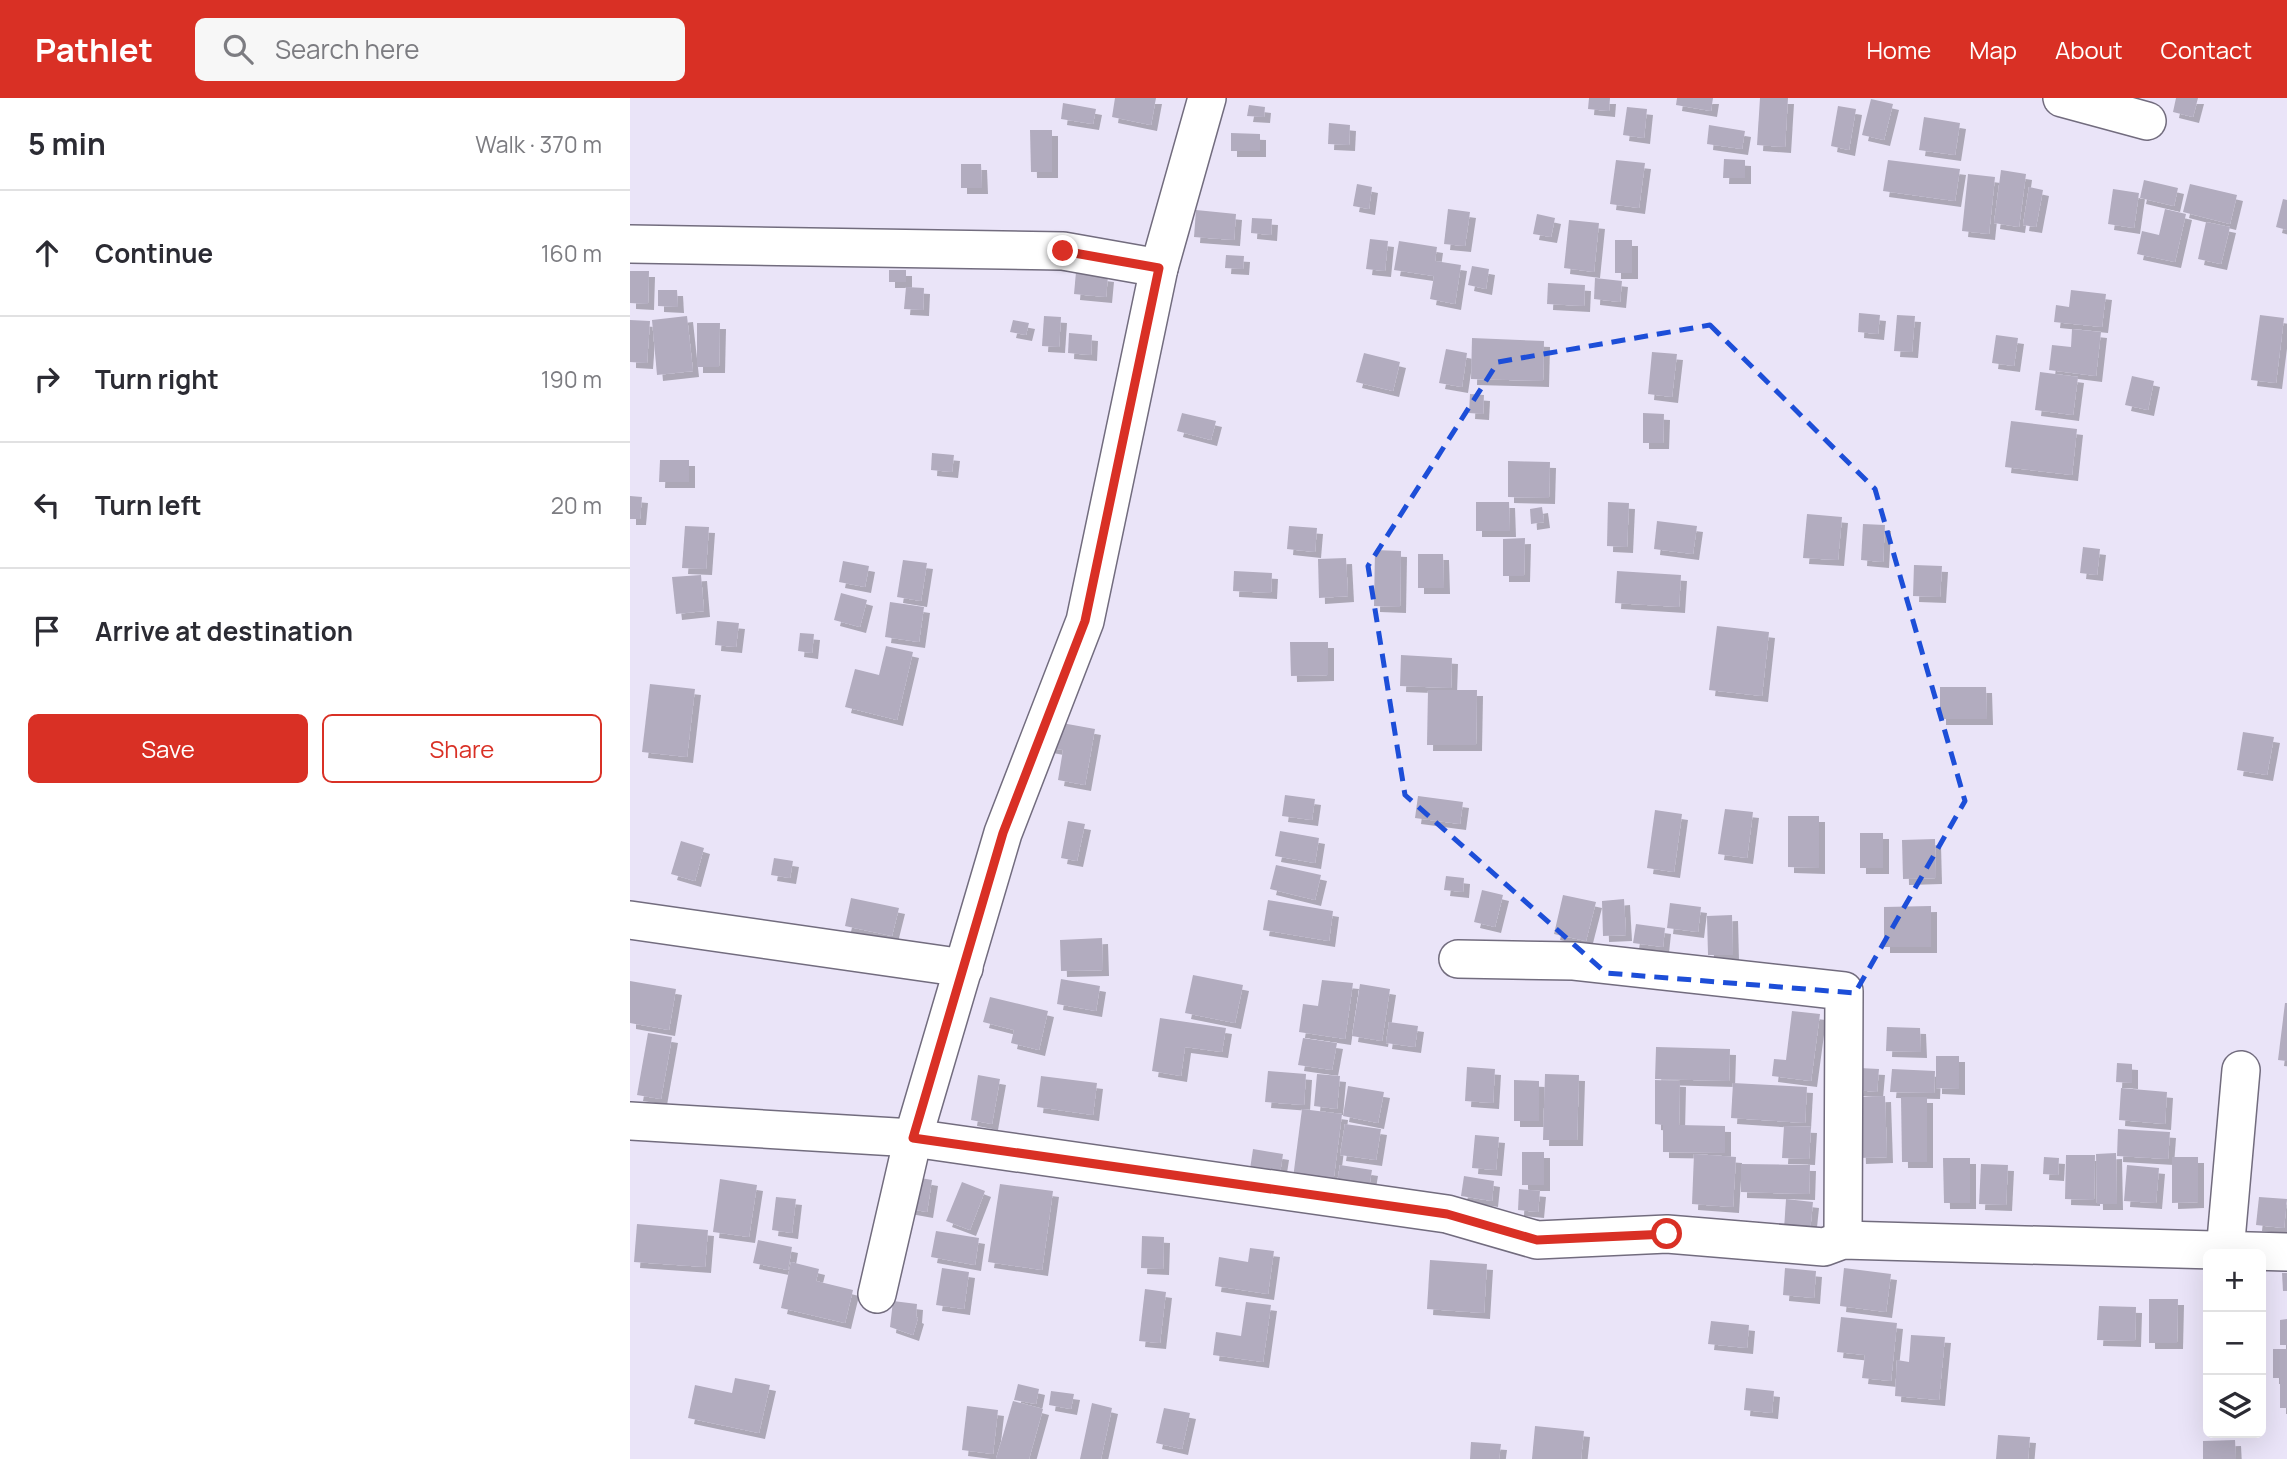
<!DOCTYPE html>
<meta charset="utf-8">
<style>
body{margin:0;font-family:Manrope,sans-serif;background:#f7f7f7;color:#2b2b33}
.controls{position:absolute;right:21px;bottom:21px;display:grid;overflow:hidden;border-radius:10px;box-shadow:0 7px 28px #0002}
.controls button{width:63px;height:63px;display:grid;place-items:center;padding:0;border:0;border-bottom:2px solid #e1e1e2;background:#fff;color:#2b2b33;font:35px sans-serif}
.stop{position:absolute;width:21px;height:21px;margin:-16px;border:5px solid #d93025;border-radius:50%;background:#fff}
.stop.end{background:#d93025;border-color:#fff;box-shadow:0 2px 7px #0008}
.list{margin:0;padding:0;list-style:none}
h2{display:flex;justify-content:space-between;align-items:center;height:91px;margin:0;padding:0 28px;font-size:30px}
h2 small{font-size:23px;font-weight:400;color:#7c7c81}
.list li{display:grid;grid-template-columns:46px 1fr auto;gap:21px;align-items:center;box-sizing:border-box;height:126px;padding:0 28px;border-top:2px solid #e1e1e2}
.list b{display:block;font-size:26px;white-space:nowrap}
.list em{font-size:23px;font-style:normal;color:#7c7c81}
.actions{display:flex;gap:14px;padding:21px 28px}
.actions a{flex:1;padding:16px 0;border:2px solid #d93025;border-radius:10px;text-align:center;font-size:24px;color:#d93025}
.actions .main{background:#d93025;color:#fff}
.icon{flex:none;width:38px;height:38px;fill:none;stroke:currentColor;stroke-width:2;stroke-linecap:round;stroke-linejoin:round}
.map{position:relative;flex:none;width:1657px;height:1361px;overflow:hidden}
header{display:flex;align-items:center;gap:42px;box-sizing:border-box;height:98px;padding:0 35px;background:#d93025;color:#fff}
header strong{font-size:33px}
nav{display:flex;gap:38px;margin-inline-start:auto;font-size:24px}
.search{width:490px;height:63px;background:#f7f7f7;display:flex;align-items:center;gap:18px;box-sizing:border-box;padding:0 24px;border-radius:10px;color:#7c7c81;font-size:26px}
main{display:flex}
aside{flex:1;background:#fff}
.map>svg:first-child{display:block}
.building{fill:#b2acbf;filter:url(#shadow)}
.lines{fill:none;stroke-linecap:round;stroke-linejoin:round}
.minor-casing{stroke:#726c7e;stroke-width:40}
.minor{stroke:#fff;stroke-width:37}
.route{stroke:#d93025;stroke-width:9}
.marked{fill:none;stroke:#1d4ed8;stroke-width:5;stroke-dasharray:14 9;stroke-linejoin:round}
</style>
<header>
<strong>Pathlet</strong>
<div class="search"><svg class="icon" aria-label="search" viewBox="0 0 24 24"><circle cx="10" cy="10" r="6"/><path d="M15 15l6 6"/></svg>Search here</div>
<nav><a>Home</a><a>Map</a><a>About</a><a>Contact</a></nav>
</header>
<main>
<aside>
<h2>5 min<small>Walk · 370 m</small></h2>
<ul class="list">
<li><svg class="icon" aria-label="ahead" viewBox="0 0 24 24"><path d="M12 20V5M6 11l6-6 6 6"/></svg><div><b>Continue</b></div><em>160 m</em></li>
<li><svg class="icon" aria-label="right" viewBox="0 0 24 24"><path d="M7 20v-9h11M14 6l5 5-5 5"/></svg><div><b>Turn right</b></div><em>190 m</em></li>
<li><svg class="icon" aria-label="left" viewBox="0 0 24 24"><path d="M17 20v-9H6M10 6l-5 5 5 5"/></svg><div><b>Turn left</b></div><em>20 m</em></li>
<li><svg class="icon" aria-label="arrive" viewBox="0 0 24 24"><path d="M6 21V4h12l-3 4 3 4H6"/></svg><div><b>Arrive at destination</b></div></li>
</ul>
<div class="actions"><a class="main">Save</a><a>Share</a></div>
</aside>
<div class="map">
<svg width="1657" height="1361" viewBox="0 0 1657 1361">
<defs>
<filter id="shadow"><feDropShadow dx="6" dy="6" stdDeviation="0" flood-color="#0004"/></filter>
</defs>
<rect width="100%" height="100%" fill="#eae4f8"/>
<g class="building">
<path d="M485,0H526L521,27L482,19Z"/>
<path d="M959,0H980L979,13L958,11Z"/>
<path d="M1047,0H1083L1081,13L1046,7Z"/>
<path d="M1130,0H1158L1155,49L1127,47Z"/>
<path d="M1546,0H1568L1563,19L1543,14Z"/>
<path d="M1241,1L1263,6L1254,42L1232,37Z"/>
<path d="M433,5L466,11L463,26L431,21Z"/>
<path d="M619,7L635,9L634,19L617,18Z"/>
<path d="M1208,8L1226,11L1219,52L1201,48Z"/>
<path d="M997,9L1017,11L1014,40L993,37Z"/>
<path d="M1294,19L1330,25L1325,57L1289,52Z"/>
<path d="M699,25L720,27L719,47L698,46Z"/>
<path d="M1079,27L1115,33L1112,51L1077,46Z"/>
<path d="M400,32H422V74H401Z"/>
<path d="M601,35L630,36V53H601Z"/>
<path d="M1094,61L1115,62V80H1093Z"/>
<path d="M986,62L1015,65L1009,110L980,106Z"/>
<path d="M1258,62L1330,71L1325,103L1253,93Z"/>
<path d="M331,66H351L352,90H331Z"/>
<path d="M1371,72L1396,76L1389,129L1364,125Z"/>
<path d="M1338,76L1365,79L1359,136L1332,133Z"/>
<path d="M1514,82L1548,90L1544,108L1510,100Z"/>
<path d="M727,86L742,89L739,111L723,108Z"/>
<path d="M1560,86L1607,97L1600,126L1553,114Z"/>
<path d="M1399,89L1413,92L1406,129L1393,127Z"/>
<path d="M1483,91L1509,95L1504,130L1478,126Z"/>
<path d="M1653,101L1657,102V132L1646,129Z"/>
<path d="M818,111L840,114L835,148L814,146Z"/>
<path d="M1535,111L1556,116L1545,164L1507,156L1512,133L1529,137Z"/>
<path d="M566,112L606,116L604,142L564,139Z"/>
<path d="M907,116L925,120L921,139L903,136Z"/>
<path d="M622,120L642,121L641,137L621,135Z"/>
<path d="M939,122L969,125L964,174L934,170Z"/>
<path d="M1576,124L1600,129L1591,166L1568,161Z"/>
<path d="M740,141L758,143L755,173L736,171Z"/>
<rect x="985" y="142" width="17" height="33"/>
<path d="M769,143L807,149L805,163L831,167L825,206L800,201L804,178L764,172Z"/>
<path d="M596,157L614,158L613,171L595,170Z"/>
<path d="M842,168L859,171L856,191L838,187Z"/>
<rect x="259" y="172" width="17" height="12"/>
<path d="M0,173H19L18,206L0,205Z"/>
<path d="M446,174L478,178L476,199L444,196Z"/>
<path d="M965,180L992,183L990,204L964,201Z"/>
<path d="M918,185L955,187L954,208L917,206Z"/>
<path d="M276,189L294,190L293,212L274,211Z"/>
<path d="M28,192H47L48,209L28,208Z"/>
<path d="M1441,192L1476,196L1472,229L1424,224L1426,207L1439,209Z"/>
<path d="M1229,215L1250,217L1248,236L1228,234Z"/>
<path d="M1267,217L1285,218L1282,254L1264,253Z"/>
<path d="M1630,217L1654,220L1646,285L1621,282Z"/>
<path d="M57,218L63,273L27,277L22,222Z"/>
<path d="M414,218L431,219L429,249L412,248Z"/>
<path d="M0,222L20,223L17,265L0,264Z"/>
<path d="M383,222L399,225L396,237L380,234Z"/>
<path d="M67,225H90L89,269H67Z"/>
<path d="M1442,231L1471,234L1466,278L1419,272L1422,247L1441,249Z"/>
<path d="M439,235L462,237L461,257L438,255Z"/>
<path d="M1366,237L1388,240L1384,268L1362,265Z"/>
<path d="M842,240L914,243L913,283L841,281Z"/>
<path d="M816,251L837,255L832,289L809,285Z"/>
<path d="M1022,254L1047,256L1042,299L1018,296Z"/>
<path d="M734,255L770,264L763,293L726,284Z"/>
<path d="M1410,274L1448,279L1443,317L1405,312Z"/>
<path d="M1502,278L1524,283L1518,312L1495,307Z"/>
<path d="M840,296L854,297L853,316L839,315Z"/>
<path d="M552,315L586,323L581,342L547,333Z"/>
<path d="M1013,315L1034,316L1033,345H1013Z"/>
<path d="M1381,323L1447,331L1442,377L1375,369Z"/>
<path d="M302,355L324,357L322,374L301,372Z"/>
<path d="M30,362H59V384H29Z"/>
<path d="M878,363L920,364L919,400L878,399Z"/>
<path d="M0,398L12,399L10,421H0Z"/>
<path d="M846,404H879L880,433H846Z"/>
<path d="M978,404L999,405L997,449L977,448Z"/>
<path d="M912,409L914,424L901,426L900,411Z"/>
<path d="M1177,416L1212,419L1208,462L1173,460Z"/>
<path d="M1027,423L1067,428L1063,456L1024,451Z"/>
<path d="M1233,426L1255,427L1253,464L1231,462Z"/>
<path d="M55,428L79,429L76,471L52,470Z"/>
<path d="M659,428L687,430L685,454L657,451Z"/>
<path d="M895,440L894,478H873V441Z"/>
<path d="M1453,449L1470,451L1467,477L1450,475Z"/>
<path d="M745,452L771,453L770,509L744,508Z"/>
<path d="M788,456H813L814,490H788Z"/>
<path d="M716,460L718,498L689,500L688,461Z"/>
<path d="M273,462L297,465L291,503L267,499Z"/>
<path d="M213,463L239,468L235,489L209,484Z"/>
<path d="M1284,467L1312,468L1310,499L1283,498Z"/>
<path d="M604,473L642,475L641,495L603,493Z"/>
<path d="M987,473L1051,477L1049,509L985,505Z"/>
<path d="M71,477L74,513L46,516L42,479Z"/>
<path d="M211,495L237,502L230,529L204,522Z"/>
<path d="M260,504L294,509L289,544L255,539Z"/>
<path d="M87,523L109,525L106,549L85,547Z"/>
<path d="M1087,528L1139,534L1132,598L1079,592Z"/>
<path d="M170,535L184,536L182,555L168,553Z"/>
<path d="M660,544H698V577L661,578Z"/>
<path d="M256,548L283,554L267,622L215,609L225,571L249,577Z"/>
<path d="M771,557L822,560L821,590L770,588Z"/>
<path d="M20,586L65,591L57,659L12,654Z"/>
<path d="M1310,589H1356L1357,621H1310Z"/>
<path d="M798,592H847L846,647H797Z"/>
<path d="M421,623L465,631L455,687L428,682L433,652L417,649Z"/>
<path d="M1613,634L1644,639L1637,677L1607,672Z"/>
<path d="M655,697L685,701L682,722L652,718Z"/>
<path d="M788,698L833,704L830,726L785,720Z"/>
<path d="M1095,711L1123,714L1117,760L1088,756Z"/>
<path d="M1025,712L1052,716L1044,774L1017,770Z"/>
<path d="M1158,718H1189V770L1158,769Z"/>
<path d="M438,723L455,726L447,763L431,760Z"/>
<path d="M650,733L689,740L685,765L645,758Z"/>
<rect x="1230" y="735" width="23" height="35"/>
<path d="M1305,741L1306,780L1273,781L1272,742Z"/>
<path d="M51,743L74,750L65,783L41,776Z"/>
<path d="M144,760L163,763L160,780L141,777Z"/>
<path d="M646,767L691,777L685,802L640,791Z"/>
<path d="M816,778L834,780L833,794L814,792Z"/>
<path d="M852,792L873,797L865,829L844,824Z"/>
<path d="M933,797L966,804L956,843L924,836Z"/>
<path d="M221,800L269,810L262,838L215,828Z"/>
<path d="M994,801L996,837L973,838L972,803Z"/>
<path d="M638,802L703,813L699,843L633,832Z"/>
<path d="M1040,805L1071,809L1068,834L1037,830Z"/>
<path d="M1301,808V849H1254V809Z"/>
<path d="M1102,817L1103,857H1078L1077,818Z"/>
<path d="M1006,826L1035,830L1033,849L1003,845Z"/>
<path d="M472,840L473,872L431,873L430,842Z"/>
<path d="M563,877L613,887L605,925L555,915Z"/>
<path d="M431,881L470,888L466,913L427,906Z"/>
<path d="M692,882L723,885L715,941L669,934L673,906L688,908Z"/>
<path d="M0,883L46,891L39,932L0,925Z"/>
<path d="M730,886L760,891L752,943L722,938Z"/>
<path d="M360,899L418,913L409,952L381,945L384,932L353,924Z"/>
<path d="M1655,905H1657V963L1648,962Z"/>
<path d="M1162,913L1190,916L1181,983L1142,978L1144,961L1156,962Z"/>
<path d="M530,920L596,930L592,954L555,949L551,978L522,973Z"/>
<path d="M759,924L788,928L785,949L756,945Z"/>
<path d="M1257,929L1290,930L1291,954L1256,953Z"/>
<path d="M18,935L42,939L31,1001L7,997Z"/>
<path d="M673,940L707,945L702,972L668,967Z"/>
<path d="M1026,949L1100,951L1099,983L1025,981Z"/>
<path d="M1306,958H1329V991L1306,990Z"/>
<path d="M1487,965L1502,966V985L1486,984Z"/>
<path d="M837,969L865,971L863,1005L835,1003Z"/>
<path d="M1229,970L1249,971L1247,994L1227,992Z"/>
<path d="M1262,971L1305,973L1304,995L1260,994Z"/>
<path d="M638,973L676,976L674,1007L635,1004Z"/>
<path d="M687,976L710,978L707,1011L684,1008Z"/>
<path d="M915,976L949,977L947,1042H913Z"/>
<path d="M348,977L370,981L362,1026L341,1022Z"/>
<path d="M411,978L467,985L463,1017L407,1009Z"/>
<path d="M884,982L909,983V1023H884Z"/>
<path d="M1025,982L1050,983L1049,1027L1095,1028V1055L1033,1054V1027L1025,1026Z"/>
<path d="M1103,985L1177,989L1175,1025L1101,1020Z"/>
<path d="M718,988L754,994L748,1025L713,1018Z"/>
<path d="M1491,990L1537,994L1535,1026L1489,1022Z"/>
<path d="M1255,998L1257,1059L1230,1060L1228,999Z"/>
<path d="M1271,999H1297V1064H1272Z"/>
<path d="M672,1011L712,1016L703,1086L663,1080Z"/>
<path d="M715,1026L751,1031L746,1062L710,1057Z"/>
<path d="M1154,1028L1181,1029L1179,1061L1152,1060Z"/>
<path d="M1488,1031L1540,1034L1538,1061L1487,1058Z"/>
<path d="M845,1037L869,1039L866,1072L842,1070Z"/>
<path d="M623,1051L653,1056L649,1082L619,1078Z"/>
<rect x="892" y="1054" width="22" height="33"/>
<path d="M1486,1055L1487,1106H1467L1466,1056Z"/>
<path d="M1064,1056L1106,1059L1103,1109L1062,1106Z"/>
<path d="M1436,1057H1465L1464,1102L1435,1101Z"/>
<path d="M1414,1059L1429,1060L1428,1077L1413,1076Z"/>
<path d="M1542,1059H1568V1104L1542,1105Z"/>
<path d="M1313,1060H1340V1105H1314Z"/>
<path d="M1111,1066L1180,1067L1179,1096L1111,1094Z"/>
<path d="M1351,1066L1378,1067L1376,1107L1349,1106Z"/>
<path d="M710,1067L742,1072L739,1090L707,1085Z"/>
<path d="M1497,1067L1529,1070L1526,1105L1494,1103Z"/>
<path d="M279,1078L302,1082L297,1114L275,1110Z"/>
<path d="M834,1078L864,1083L862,1103L831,1098Z"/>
<path d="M90,1081L127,1087L119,1139L83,1134Z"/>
<path d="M332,1084L355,1093L340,1132L316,1123Z"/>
<path d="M370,1086L423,1093L412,1172L358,1164Z"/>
<path d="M889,1091L910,1093L908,1114L888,1112Z"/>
<path d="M146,1099L166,1101L162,1135L142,1132Z"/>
<path d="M1629,1099L1657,1101L1654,1130L1626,1127Z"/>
<path d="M1156,1101L1183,1104L1180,1133L1154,1131Z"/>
<path d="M7,1126L78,1132L75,1169L4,1164Z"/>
<path d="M306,1133L349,1140L345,1167L301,1159Z"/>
<path d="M512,1138L534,1139L533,1171L511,1170Z"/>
<path d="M128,1142L162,1149L158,1172L123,1165Z"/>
<path d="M620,1150L644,1153L638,1196L585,1188L589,1159L618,1164Z"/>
<path d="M800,1162L857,1166L854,1215L797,1211Z"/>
<path d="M161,1164L189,1171L186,1183L223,1192L215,1225L151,1210Z"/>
<path d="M312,1170L339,1174L334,1211L306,1207Z"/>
<path d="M1155,1170L1186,1173L1184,1200L1153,1197Z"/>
<path d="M1214,1170L1261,1176L1256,1214L1210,1208Z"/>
<path d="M1652,1175H1657V1193H1653Z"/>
<path d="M515,1191L536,1194L530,1245L509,1243Z"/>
<path d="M1519,1201H1548L1547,1245H1519Z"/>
<path d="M263,1203L287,1206L286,1219L288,1220L283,1237L260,1229Z"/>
<path d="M616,1204L641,1207L633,1264L583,1257L586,1234L611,1238Z"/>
<path d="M1469,1208L1506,1209L1505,1243L1467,1242Z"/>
<path d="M1211,1219L1267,1225L1261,1283L1232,1280L1235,1257L1207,1254Z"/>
<path d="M1657,1221V1247H1650V1222Z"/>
<path d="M1081,1223L1119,1227L1117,1250L1078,1246Z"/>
<path d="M1281,1237L1315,1239L1309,1302L1265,1298L1267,1262L1279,1264Z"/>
<path d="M1643,1251H1657V1310H1650V1280H1643Z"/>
<path d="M105,1280L140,1287L129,1335L58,1320L65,1287L102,1295Z"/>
<path d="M388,1286L409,1291L406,1306L384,1302Z"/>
<path d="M1116,1290L1144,1293L1142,1315L1114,1312Z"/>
<path d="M421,1293L444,1296L441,1311L419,1307Z"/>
<path d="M383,1303L413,1311L399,1361H366Z"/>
<path d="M462,1305L482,1310L471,1361H450Z"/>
<path d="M337,1308L368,1312L363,1356L332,1352Z"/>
<path d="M534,1310L560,1315L552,1351L526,1345Z"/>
<path d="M905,1328L954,1333L951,1361H902Z"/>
<path d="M1368,1337L1400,1339L1398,1361H1366Z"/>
<path d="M1605,1342L1606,1361H1573V1343Z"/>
<path d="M841,1344L871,1346L869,1361H840Z"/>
</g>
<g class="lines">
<defs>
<g id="minor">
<path d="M1432,0L1517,23"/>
<path d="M0,146L433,153L529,170"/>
<path d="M0,822L334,870"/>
<path d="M828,861L944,863L1214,893L1213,1142"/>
<path d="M0,1023L283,1040L817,1116L907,1142L1037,1136L1194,1149L1213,1142L1657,1154"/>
<path d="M1595,1154L1611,972"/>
<path d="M247,1196L283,1040L373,735L455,523L529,170L577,0"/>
</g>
</defs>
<use href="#minor" class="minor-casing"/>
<use href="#minor" class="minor"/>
</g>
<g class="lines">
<path class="route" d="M433,153L529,170L455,523L373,735L283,1040L817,1116L907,1142L1037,1136"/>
</g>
<path class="marked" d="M1080,227L1245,391L1335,703L1225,895L976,875L775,697L738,468L868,264Z"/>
</svg>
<div class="controls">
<button>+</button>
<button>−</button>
<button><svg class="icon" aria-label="layers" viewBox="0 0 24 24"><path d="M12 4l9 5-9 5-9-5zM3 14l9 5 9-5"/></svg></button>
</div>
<div class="stop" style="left:1037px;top:1136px"></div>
<div class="stop end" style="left:433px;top:153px"></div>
</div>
</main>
